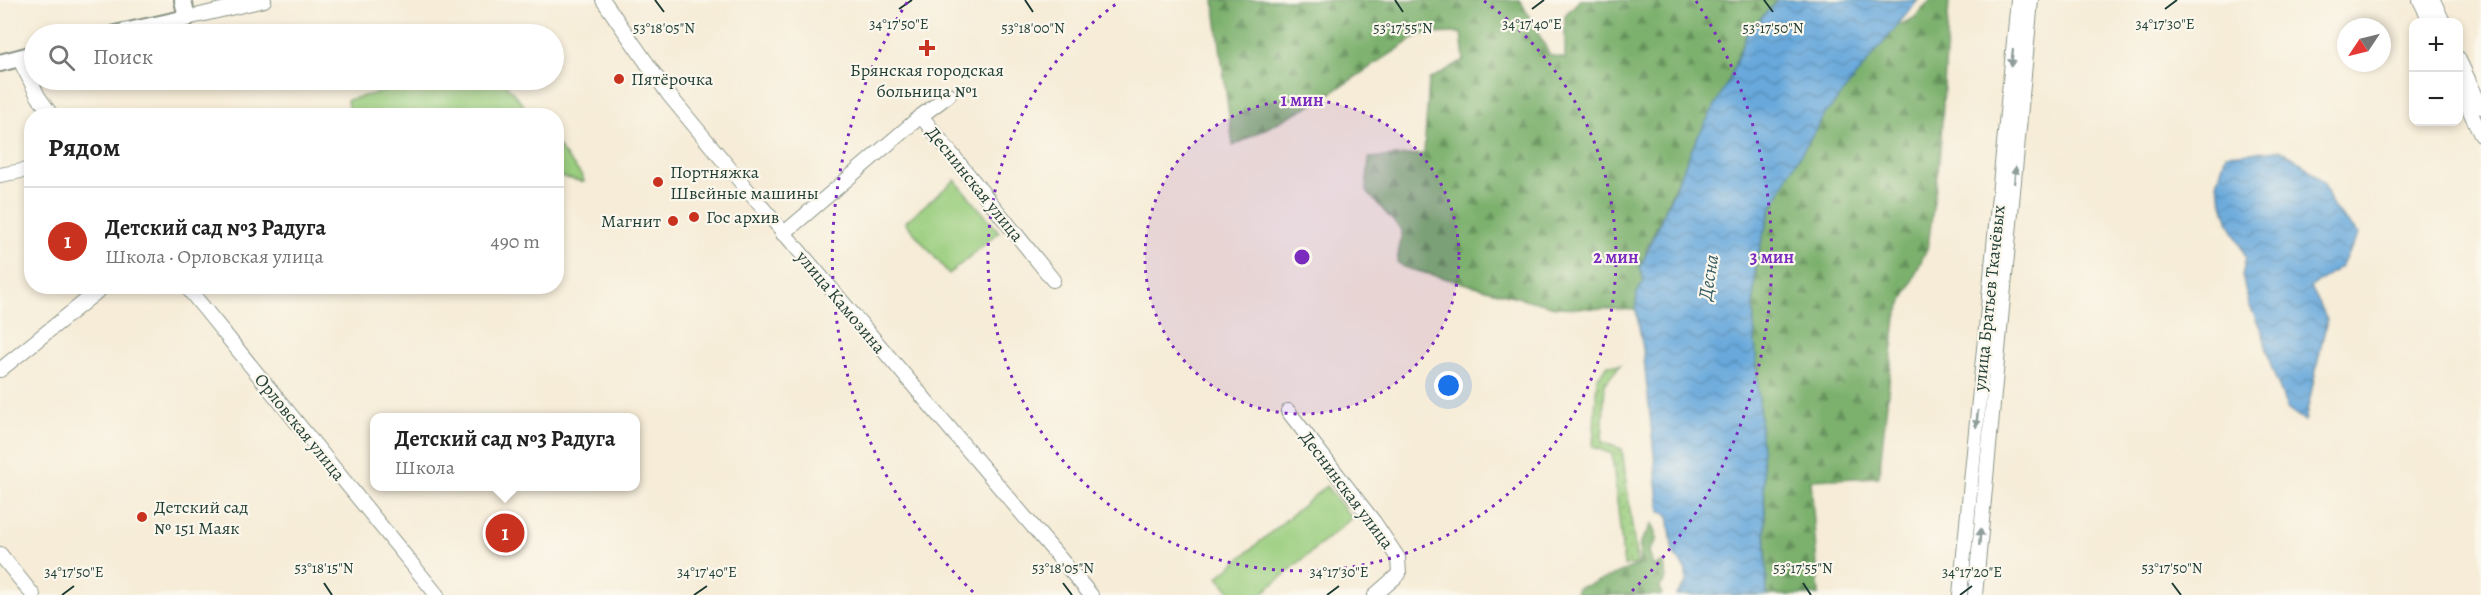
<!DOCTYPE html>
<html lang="ru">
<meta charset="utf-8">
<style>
body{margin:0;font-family:Alegreya,serif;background:#f6f6f6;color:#222}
.controls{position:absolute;right:18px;top:18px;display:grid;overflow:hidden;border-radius:12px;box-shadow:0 3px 9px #0003}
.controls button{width:54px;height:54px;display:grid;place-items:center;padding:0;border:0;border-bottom:2px solid #e0e0e0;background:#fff;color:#222;font:30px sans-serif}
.compass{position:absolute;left:2337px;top:18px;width:54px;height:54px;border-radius:50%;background:#fff;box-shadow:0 3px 9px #0003;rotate:235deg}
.you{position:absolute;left:1449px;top:386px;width:21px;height:21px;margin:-15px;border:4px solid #fff;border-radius:50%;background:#1a73e8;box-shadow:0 0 0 9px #1a73e833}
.badge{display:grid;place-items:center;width:39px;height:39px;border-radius:50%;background:#c8321e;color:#fff;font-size:20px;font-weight:700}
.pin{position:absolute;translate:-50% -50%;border:3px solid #fff;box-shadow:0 2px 6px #0006}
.popup{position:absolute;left:370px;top:413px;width:270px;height:78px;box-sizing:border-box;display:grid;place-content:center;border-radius:12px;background:#fff;filter:drop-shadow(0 2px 4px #0005);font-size:20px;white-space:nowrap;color:#767676}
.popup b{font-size:22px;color:#222}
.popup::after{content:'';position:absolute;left:50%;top:100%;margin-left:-12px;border:12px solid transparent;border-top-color:#fff}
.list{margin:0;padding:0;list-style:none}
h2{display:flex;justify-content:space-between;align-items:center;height:78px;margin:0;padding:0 24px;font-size:26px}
h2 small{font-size:20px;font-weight:400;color:#767676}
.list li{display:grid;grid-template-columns:39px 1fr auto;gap:18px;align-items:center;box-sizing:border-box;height:108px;padding:0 24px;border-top:2px solid #e0e0e0}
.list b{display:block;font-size:22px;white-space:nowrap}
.list p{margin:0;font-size:20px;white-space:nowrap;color:#767676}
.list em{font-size:20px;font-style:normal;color:#767676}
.icon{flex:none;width:33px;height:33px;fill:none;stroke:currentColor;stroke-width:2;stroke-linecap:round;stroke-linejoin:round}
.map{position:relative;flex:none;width:2481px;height:595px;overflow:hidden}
.search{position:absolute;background:#fff;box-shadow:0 3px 9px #0003;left:24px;top:24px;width:540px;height:66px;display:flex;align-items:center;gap:15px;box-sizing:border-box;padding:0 21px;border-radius:33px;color:#767676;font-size:22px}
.panel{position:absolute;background:#fff;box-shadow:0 3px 9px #0003;left:24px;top:108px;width:540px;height:186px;border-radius:24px}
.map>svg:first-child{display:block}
.grass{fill:url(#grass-dots);stroke:#5c8559;stroke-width:1.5}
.forest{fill:url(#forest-firs);stroke:#4d7650;stroke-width:1.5}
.park{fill:#9acd7e;stroke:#5c8559;stroke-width:1.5}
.water{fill:url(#water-waves);stroke:#437288;stroke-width:1.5}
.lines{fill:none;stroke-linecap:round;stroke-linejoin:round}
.minor-casing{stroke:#8a9486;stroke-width:16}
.major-casing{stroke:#8a9486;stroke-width:20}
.minor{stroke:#fff;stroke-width:14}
.major{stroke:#fff;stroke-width:16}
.oneway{fill:#8f9e9a}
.ticks{fill:none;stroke:#1f3d34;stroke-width:2}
.ring{fill:none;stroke:#7b2cbf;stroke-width:3;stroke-dasharray:3 6}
.poi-dot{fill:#c8321e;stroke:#fbf7ec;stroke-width:2}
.labels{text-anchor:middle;stroke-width:4.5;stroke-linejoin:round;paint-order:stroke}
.poi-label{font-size:18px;fill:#1f3d34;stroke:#fbf7ec;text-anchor:start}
.street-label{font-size:18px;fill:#1f3d34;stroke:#fbf7ec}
.water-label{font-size:20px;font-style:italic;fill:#355d66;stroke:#fbf7ec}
.ticks-label{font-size:15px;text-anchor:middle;fill:#1f3d34;stroke:#fbf7ec;stroke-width:4.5;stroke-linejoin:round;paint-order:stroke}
.centre{fill:#7b2cbf;stroke:#fbf7ec;stroke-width:3}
.ring-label{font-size:18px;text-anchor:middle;font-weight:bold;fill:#7b2cbf;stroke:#fbf7ec;stroke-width:4.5;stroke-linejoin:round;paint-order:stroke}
</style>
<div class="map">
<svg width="2481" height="595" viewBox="0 0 2481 595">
<defs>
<pattern id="grass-dots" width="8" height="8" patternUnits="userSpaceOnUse" patternTransform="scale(1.5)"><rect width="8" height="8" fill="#9acd7e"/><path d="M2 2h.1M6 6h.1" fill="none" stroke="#7da868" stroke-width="1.8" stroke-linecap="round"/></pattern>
<pattern id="forest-firs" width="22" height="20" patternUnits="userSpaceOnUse" patternTransform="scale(1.5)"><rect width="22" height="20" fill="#7bb06d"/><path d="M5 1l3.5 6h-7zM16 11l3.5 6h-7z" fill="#64905a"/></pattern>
<pattern id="water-waves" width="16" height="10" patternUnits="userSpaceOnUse" patternTransform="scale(1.5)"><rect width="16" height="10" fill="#67a8db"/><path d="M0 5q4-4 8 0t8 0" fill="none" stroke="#548ab2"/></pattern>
</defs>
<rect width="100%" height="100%" fill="#fbf7ec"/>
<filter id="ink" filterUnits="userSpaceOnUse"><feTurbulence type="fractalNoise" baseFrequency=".0167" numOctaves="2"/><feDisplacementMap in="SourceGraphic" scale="12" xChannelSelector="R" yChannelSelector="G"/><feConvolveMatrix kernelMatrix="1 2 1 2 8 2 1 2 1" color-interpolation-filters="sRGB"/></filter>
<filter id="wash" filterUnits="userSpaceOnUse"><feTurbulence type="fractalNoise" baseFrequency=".008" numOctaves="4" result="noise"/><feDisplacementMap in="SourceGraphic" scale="24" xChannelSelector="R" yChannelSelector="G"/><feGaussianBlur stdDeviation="1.35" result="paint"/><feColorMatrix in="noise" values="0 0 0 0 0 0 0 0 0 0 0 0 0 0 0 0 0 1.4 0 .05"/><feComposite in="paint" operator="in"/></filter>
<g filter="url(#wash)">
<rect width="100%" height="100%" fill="#f6ecd7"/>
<path class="grass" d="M1608,365H1620L1605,384L1602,442L1622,449L1637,564L1624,566L1612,454L1593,447L1597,378Z"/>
<g class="forest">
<path d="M1214,0H1520L1550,55L1565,59V15L1580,0H1778L1747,33L1729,80L1680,175L1646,250L1644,281L1637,293L1636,310L1555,307L1406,268L1397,262L1402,231L1366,191L1369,158L1424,154L1429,80L1464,60L1461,33L1421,34L1320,100L1233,146Z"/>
<path d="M1931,0H1949L1940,155L1928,246L1896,317L1879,477L1811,480L1819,595H1767C1766,557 1766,519 1764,481C1758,396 1739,289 1771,209C1798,140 1849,82 1897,26L1914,18Z"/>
<path d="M1652,524L1657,539L1649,552L1653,566L1664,562L1666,579L1660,587L1662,595H1576L1577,588C1599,583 1617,572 1639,565L1640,543Z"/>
</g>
<g class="park">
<path d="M432,80H502L532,115H345L349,113L347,100Z"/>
<path d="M557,145L583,177L584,182L557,176Z"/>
<path d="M955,180L999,232L949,274L905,222Z"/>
<path d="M1326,486L1352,518L1260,595H1233L1218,577Z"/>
</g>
<g class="water">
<path d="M1778,0H1918L1824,116L1791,170L1771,210L1756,260L1753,307L1764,483L1767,595H1676L1686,584V570L1673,553L1668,514L1660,512L1643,349L1636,310L1637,293L1644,281L1640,268L1696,140L1729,80L1747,33Z"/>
<path d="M2281,150L2303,164L2324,184L2333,207L2359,234L2341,266L2311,287L2327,319L2305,421L2287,408L2271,366L2263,334L2249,304L2242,276L2246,257L2229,223L2217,184L2226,154Z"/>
</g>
</g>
<g filter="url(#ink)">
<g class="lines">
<defs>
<g id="minor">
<path d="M603,0L669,95L745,187L1091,595"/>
<path d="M2420,0L2431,22"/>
<path d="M2433,0L2443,22"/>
<path d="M187,18L264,0"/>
<path d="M19,58L38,96L52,116"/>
<path d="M2458,58L2481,107"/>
<path d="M2458,85L2481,135"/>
<path d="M921,116L1053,280"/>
<path d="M0,175L32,169"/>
<path d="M783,234L921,116L949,95"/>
<path d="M186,286L437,595"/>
<path d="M0,370L104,286"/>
<path d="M1288,411L1374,522L1398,558L1399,574L1375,595"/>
<path d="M0,554L33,595"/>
<path d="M1960,595L2018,0"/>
<path d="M1975,595L2031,0"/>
</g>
<g id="major">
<path d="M115,34L187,18L183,0"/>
<path d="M0,63L34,54"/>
</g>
</defs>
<use href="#minor" class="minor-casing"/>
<use href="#major" class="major-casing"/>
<use href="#minor" class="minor"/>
<use href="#major" class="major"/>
</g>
<defs><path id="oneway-solid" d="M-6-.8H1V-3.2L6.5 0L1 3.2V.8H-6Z" transform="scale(1.5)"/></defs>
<g class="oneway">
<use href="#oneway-solid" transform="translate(2012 58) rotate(96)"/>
<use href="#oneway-solid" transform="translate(2015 175) rotate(-85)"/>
<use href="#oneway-solid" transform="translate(1977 419) rotate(96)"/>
<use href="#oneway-solid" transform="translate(1980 537) rotate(-85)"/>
</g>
</g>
<path class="ticks" d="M655,0L664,12M1025,0L1033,12M1395,0L1403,12M1764,0L1773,12M899,9L912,0M1532,9L1544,0M2165,9L2177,0M324,583L332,595M1063,583L1072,595M1803,583L1811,595M2172,583L2181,595M62,595L74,586M694,595L707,586M1327,595L1339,586M1960,595L1972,586"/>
<circle cx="1302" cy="257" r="157" fill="#7b2cbf" fill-opacity=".12"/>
<g class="ring">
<circle cx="1302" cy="257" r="157"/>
<path d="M1484 1A314 314 0 1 1 1120 1"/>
<path d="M973 592A470 470 0 0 1 908 1M1696 1A470 470 0 0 1 1631 592"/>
</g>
<g class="poi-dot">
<path d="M924 39h6v6h6v6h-6v6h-6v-6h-6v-6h6z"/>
<circle cx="619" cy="79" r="6"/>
<circle cx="658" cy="182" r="6"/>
<circle cx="694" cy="217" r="6"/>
<circle cx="673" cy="221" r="6"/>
<circle cx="142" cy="517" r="6"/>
</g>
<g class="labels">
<g class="poi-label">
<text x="927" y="76" text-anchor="middle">Брянская городская<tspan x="927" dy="21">больница №1</tspan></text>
<text x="631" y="85">Пятёрочка</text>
<text x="670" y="178">Портняжка<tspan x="670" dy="21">Швейные машины</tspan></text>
<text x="706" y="223">Гос архив</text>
<text x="661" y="227" text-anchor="end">Магнит</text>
<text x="154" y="513">Детский сад<tspan x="154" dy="21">№ 151 Маяк</tspan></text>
</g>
<g class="street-label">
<text transform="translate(975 184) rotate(51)" y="6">Деснинская улица</text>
<text transform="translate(1989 298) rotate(-84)" y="6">улица Братьев Ткачёвых</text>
<text transform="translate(841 302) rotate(50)" y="6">улица Камозина</text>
<text transform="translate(300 427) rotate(51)" y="6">Орловская улица</text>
<text transform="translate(1347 490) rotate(53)" y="6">Деснинская улица</text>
</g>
<g class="water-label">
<text transform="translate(1708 277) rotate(-81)" y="7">Десна</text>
</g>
</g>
<g class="ticks-label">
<text x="899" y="29">34°17'50"E</text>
<text x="1532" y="29">34°17'40"E</text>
<text x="2165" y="29">34°17'30"E</text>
<text x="664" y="33">53°18'05"N</text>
<text x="1033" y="33">53°18'00"N</text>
<text x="1403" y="33">53°17'55"N</text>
<text x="1773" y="33">53°17'50"N</text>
<text x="324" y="573">53°18'15"N</text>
<text x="1063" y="573">53°18'05"N</text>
<text x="1803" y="573">53°17'55"N</text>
<text x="2172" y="573">53°17'50"N</text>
<text x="74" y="577">34°17'50"E</text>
<text x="707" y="577">34°17'40"E</text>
<text x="1339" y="577">34°17'30"E</text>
<text x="1972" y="577">34°17'20"E</text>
</g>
<circle cx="1302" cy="257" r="9" class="centre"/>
<g class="ring-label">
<text x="1302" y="106">1 мин</text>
<text x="1616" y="263">2 мин</text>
<text x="1772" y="263">3 мин</text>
</g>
</svg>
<div class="controls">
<button>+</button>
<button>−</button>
</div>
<svg class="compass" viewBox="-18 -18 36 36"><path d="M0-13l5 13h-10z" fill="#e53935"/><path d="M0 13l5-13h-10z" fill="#767676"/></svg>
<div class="you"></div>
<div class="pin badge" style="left:505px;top:533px">1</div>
<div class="popup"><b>Детский сад №3 Радуга</b>Школа</div>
<div class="search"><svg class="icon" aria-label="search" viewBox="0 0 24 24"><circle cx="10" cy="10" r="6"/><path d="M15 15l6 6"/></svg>Поиск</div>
<section class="panel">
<h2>Рядом<small></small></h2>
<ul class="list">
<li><span class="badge">1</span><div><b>Детский сад №3 Радуга</b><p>Школа · Орловская улица</p></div><em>490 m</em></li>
</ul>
</section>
</div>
